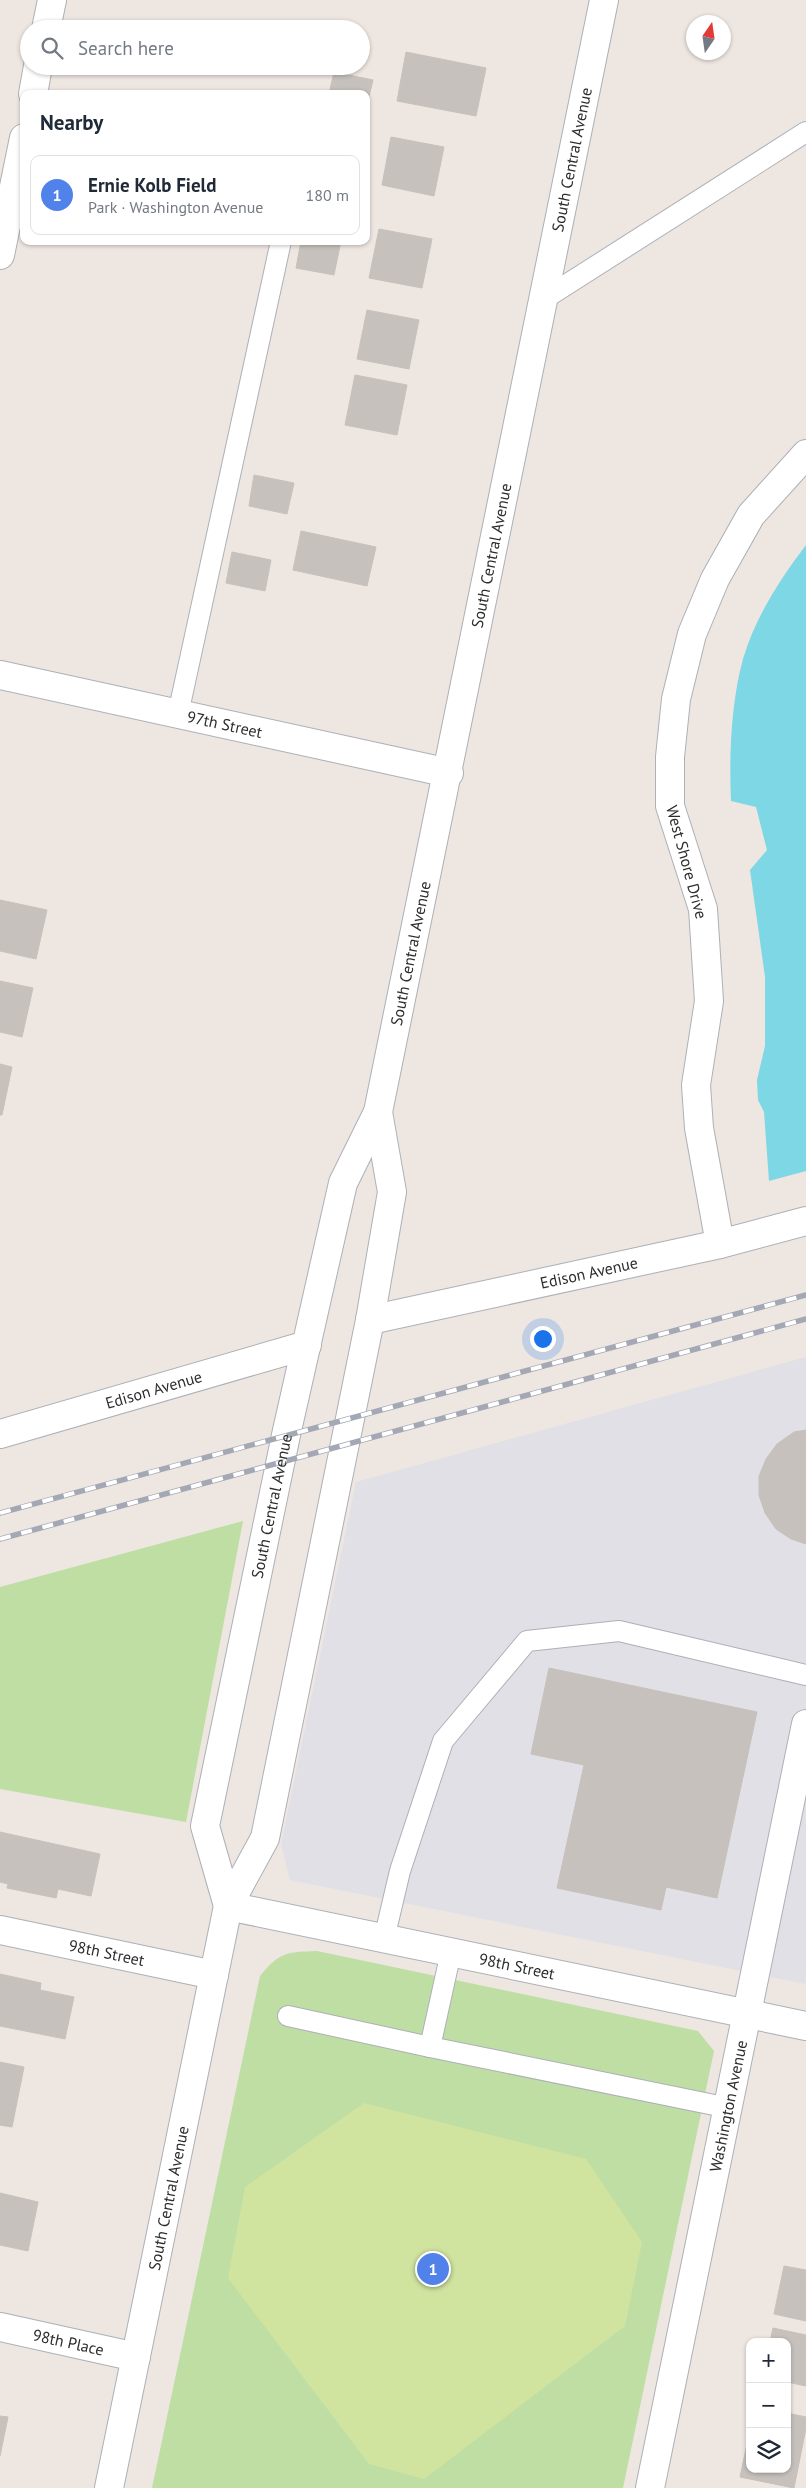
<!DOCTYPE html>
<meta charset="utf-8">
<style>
body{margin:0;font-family:"PT Sans",sans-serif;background:#f6f6f7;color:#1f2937}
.controls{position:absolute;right:15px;bottom:15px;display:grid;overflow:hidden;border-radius:10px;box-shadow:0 1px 4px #0004}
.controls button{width:45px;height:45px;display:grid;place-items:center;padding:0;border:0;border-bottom:1px solid #e0e1e3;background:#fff;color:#1f2937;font:25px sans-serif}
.compass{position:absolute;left:686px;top:15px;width:45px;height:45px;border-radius:50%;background:#fff;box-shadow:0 1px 4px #0004;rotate:13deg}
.you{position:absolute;left:542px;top:1338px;width:18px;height:18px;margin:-12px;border:4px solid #fff;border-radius:50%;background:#1a73e8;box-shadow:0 0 0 8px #1a73e833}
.badge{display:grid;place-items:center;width:32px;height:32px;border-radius:50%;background:#5182e9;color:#fff;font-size:16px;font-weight:700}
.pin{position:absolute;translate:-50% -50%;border:2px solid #fff;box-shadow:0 1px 5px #0006}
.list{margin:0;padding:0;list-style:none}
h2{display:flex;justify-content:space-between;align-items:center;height:65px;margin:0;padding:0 20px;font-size:21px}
h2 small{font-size:16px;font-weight:400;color:#747a83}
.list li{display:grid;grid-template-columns:32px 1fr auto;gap:15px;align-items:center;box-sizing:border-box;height:80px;margin:0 10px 10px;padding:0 10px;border:1px solid #e0e1e3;border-radius:10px}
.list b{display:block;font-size:19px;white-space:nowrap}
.list p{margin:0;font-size:16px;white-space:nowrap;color:#747a83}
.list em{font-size:16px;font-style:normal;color:#747a83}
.icon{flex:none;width:28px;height:28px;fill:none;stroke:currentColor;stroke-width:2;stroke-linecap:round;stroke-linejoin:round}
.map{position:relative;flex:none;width:806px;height:2488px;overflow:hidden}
.search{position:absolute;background:#fff;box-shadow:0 1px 4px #0004;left:20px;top:20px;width:350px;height:55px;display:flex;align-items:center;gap:12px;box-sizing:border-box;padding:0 18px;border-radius:28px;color:#747a83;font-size:19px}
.panel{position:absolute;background:#fff;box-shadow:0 1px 4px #0004;left:20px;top:90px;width:350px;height:155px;border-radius:10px}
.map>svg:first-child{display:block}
.industrial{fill:#e1e0e6}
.green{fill:#bfdea3}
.pitch{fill:#d0e4a0}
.water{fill:#7ed7e4}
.building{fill:#c6c1bc;stroke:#c8c1ba}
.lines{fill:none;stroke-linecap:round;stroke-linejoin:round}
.lane-casing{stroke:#adb0b7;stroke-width:22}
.street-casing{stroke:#adb0b7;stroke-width:30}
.secondary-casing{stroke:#adb0b7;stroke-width:30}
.lane{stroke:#fff;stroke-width:20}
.street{stroke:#fff;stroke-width:28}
.secondary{stroke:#fff;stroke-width:28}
.rail-casing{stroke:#a4a8b5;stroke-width:5.5}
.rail{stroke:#fff;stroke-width:4;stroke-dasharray:11;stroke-linecap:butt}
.labels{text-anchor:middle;stroke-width:5;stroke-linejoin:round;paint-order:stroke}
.street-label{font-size:16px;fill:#2d2d2d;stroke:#fff}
</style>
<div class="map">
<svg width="806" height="2488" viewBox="0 0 806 2488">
<rect width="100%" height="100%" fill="#ede6e1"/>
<path class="industrial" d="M806,1357V1984L290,1880L281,1844L356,1482Z"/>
<g class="green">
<path d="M243,1521L186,1822L0,1789V1587Z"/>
<path d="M317,1951L698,2031L714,2051L623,2488H152L260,1976C280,1952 286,1952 317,1951Z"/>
</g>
<path class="pitch" d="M364,2103L586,2159L642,2242L625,2326L424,2479L369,2464L228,2278L245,2187Z"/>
<path class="water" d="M806,545V1171L769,1181L764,1112L758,1100L757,1080L765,1046V977L750,870L767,850L756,807L731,801C729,756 731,703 743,659C755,618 780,579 806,545Z"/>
<g class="building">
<path d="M406,52L486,68L476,116L397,101Z"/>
<path d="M334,72L373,80L366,109V94H329Z"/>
<path d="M391,137L444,147L434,196L382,185Z"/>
<path d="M379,229L432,239L422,288L369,278Z"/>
<path d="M301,241H341L334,275L296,268Z"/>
<path d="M367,310L419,320L409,369L357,359Z"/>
<path d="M355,375L407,385L397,435L345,425Z"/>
<path d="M254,475L294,483L287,514L249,506Z"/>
<path d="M301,531L376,547L367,586L293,570Z"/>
<path d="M232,552L271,560L265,591L226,583Z"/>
<path d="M0,900L47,910L36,959L0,951Z"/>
<path d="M0,981L33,988L22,1037L0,1032Z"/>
<path d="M0,1064L12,1067L2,1115H0Z"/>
<path d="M806,1430V1544L791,1539L776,1529L765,1513L759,1495V1476L766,1459L777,1444L794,1432Z"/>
<path d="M549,1668L757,1712L717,1898L666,1887L661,1910L557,1888L584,1765L531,1754Z"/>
<path d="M0,1832L100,1854L91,1896L58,1889L56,1898L7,1888L8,1884L0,1882Z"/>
<path d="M0,1974L41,1983L40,1990L74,1997L65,2039L0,2026Z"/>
<path d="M0,2062L24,2067L12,2127L0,2125Z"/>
<path d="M0,2193L38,2202L28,2251L0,2245Z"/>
<path d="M784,2266L806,2270V2321L774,2314Z"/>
<path d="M773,2328L806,2335V2386L787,2382V2342H770Z"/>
<path d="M787,2413L806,2417V2428L794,2488L740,2477L750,2430V2469H787Z"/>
<path d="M0,2416L8,2417L0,2456Z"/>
</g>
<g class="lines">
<defs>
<g id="lane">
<path d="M544,299L806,132"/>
<path d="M178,714L281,241"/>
<path d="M384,1939L400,1871L443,1741L527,1641L619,1631L806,1675"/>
<path d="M451,1952L430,2047L729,2108"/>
<path d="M288,2016L430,2047"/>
</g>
<g id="street">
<path d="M46,29L52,0"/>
<path d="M33,94L38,66"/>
<path d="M0,255L24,138"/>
<path id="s1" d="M0,675L449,773"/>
<path d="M720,1244L699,1128L696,1085L709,1001L703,909L670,806V757L676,699L692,634L715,579L751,515L806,454"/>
<path id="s2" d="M370,1320L720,1244L806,1221"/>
<path id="s3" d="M0,1434L307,1345"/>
<path id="s4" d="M228,1906L806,2026"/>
<path id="s5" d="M0,1930L214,1975"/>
<path id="s6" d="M0,2327L136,2357"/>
<path id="s7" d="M650,2488L806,1724"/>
</g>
<g id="secondary">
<path id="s8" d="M228,1906L205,1826L286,1435L343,1183L378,1112L604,0"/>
<path id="s9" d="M109,2488L228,1906L265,1838L370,1320L392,1192L378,1112"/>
</g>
</defs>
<use href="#lane" class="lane-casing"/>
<use href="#street" class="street-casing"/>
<use href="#secondary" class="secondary-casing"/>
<use href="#lane" class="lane"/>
<use href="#street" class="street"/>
<use href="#secondary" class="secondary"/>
<defs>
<g id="rail">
<path d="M0,1513L806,1295"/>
<path d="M0,1539L806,1319"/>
</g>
</defs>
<use href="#rail" class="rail-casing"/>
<use href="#rail" class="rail"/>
</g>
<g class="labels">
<g class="street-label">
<text dy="6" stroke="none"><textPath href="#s8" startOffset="1792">South Central Avenue</textPath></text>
<text dy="6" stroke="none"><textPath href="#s8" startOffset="1388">South Central Avenue</textPath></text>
<text dy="6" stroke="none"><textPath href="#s1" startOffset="230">97th Street</textPath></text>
<text transform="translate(687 862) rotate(75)" y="6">West Shore Drive</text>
<text dy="6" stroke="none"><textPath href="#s8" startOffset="982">South Central Avenue</textPath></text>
<text dy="6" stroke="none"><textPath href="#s2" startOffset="224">Edison Avenue</textPath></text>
<text dy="6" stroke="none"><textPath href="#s3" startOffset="160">Edison Avenue</textPath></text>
<text dy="6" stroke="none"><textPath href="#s8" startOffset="410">South Central Avenue</textPath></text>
<text dy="6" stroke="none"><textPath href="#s5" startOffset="109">98th Street</textPath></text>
<text dy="6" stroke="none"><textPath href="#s4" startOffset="295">98th Street</textPath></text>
<text dy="6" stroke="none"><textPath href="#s7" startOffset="390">Washington Avenue</textPath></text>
<text dy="6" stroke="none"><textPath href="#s9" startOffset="296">South Central Avenue</textPath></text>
<text dy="6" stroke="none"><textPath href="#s6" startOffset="70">98th Place</textPath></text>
</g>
</g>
</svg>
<div class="controls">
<button>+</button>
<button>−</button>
<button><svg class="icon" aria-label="layers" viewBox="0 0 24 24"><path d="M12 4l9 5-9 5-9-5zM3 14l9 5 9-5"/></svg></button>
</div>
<svg class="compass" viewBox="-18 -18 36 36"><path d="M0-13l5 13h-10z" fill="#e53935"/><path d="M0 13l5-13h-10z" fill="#747a83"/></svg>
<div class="you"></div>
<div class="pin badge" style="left:433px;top:2269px">1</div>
<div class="search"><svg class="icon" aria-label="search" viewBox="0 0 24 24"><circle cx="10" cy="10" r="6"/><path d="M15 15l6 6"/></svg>Search here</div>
<section class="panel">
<h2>Nearby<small></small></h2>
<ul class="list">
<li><span class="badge">1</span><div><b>Ernie Kolb Field</b><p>Park · Washington Avenue</p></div><em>180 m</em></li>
</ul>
</section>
</div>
